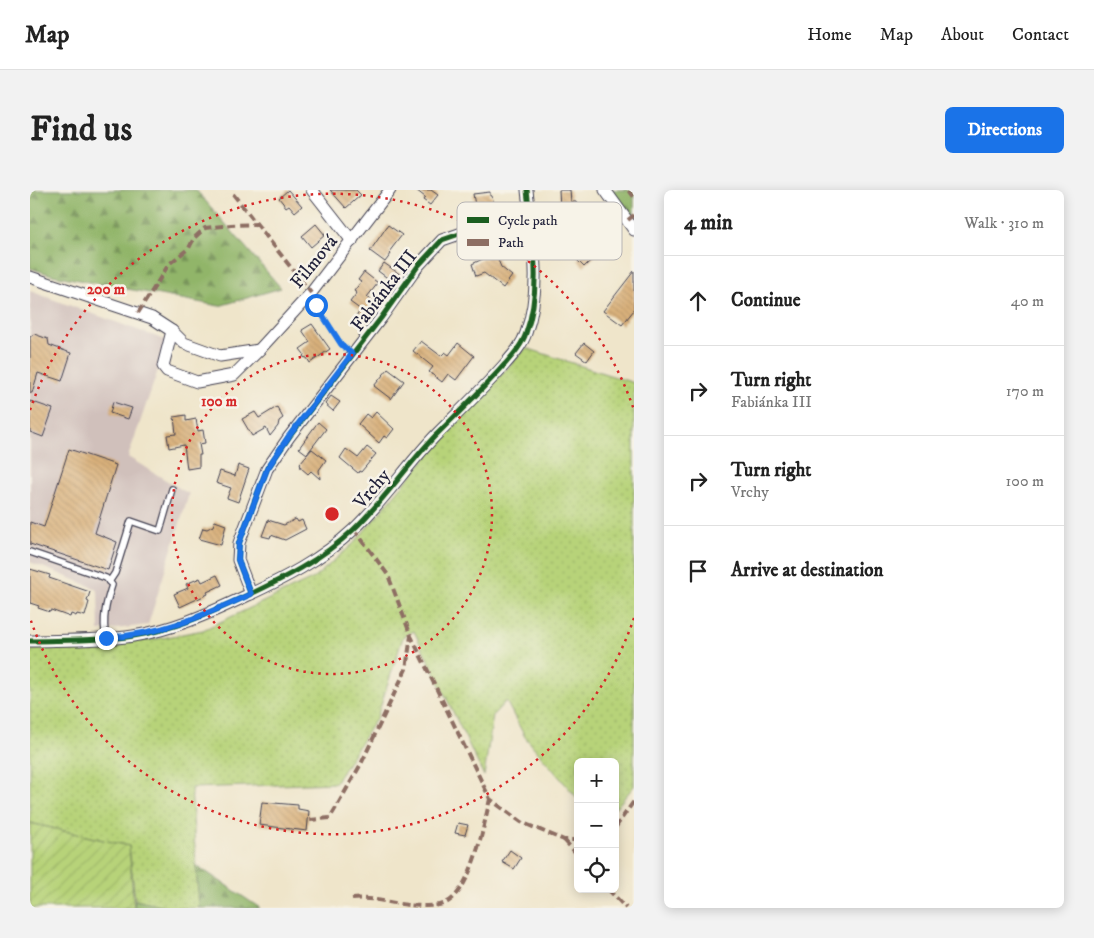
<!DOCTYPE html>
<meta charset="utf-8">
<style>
body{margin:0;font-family:"IM FELL DW Pica",serif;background:#f2f2f2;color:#222}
.controls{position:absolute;right:15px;bottom:15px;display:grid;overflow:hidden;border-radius:8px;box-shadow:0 2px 12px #0003}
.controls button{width:45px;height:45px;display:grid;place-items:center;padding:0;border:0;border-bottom:1px solid #e0e0e0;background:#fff;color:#222;font:25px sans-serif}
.stop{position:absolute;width:15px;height:15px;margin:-11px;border:4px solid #1a73e8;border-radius:50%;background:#fff}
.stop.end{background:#1a73e8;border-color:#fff;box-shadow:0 1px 5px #0008}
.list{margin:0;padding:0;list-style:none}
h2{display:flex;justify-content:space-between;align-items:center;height:65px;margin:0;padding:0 20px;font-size:21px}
h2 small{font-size:16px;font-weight:400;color:#767676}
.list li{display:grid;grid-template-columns:32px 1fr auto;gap:15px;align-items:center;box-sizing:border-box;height:90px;padding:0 20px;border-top:1px solid #e0e0e0}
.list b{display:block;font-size:19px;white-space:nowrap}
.list p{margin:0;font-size:16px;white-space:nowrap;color:#767676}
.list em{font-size:16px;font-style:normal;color:#767676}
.icon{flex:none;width:28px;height:28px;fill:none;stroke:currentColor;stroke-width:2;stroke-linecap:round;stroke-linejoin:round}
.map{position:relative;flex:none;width:604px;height:718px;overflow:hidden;border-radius:8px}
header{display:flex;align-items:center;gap:30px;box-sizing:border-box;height:70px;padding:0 25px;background:#fff;border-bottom:1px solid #e0e0e0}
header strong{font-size:24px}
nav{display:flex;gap:28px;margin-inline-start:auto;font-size:18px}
.intro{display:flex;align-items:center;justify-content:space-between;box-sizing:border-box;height:120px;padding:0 30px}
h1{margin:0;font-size:35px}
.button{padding:12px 22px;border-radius:8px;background:#1a73e8;color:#fff;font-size:18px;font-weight:700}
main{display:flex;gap:30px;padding:0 30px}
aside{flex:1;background:#fff;border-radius:8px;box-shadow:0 2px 12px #0003}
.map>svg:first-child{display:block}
.industrial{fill:#d0c0bb}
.grass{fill:url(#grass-dots);stroke:#6c7a5a}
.forest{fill:url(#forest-firs);stroke:#5a6c52}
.garden{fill:url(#garden-furrows);stroke:#6c7a5a}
.building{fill:url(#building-back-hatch)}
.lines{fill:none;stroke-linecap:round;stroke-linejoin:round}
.service-casing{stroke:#413f50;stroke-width:8}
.minor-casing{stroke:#413f50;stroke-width:13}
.path{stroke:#413f50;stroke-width:2;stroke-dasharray:1 4;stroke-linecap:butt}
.service{stroke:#fff;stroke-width:5.5}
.minor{stroke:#fff;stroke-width:11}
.quiet{stroke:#8d6e63;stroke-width:4;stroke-dasharray:8 4;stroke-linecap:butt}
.cycleway-casing{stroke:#f7f3e8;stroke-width:8}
.cycleway{stroke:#1b5e20;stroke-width:5}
.route{stroke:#1a73e8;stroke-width:6}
.ring{fill:none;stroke:#d62828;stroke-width:2.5;stroke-dasharray:2.5 5}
.labels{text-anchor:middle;stroke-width:5;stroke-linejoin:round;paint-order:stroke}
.street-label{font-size:19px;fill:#22223b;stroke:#f7f3e8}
.key{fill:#f7f3e8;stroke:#b7b4b4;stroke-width:1}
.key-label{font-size:14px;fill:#22223b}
.centre{fill:#d62828;stroke:#f7f3e8;stroke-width:2.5}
.ring-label{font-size:15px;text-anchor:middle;font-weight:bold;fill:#d62828;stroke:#f7f3e8;stroke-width:5;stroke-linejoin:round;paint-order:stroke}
</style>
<header>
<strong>Map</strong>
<nav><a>Home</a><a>Map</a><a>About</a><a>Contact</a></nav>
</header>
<div class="intro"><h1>Find us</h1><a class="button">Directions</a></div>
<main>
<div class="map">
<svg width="604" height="718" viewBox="0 0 604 718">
<defs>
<pattern id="grass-dots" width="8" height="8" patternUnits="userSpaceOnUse" patternTransform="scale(1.25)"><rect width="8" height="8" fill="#b7d379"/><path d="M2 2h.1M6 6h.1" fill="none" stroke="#9db56a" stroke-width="1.8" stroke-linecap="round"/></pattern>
<pattern id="forest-firs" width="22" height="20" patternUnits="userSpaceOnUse" patternTransform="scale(1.25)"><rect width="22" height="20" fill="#91b569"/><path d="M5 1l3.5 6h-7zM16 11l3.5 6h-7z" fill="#769358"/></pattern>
<pattern id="garden-furrows" width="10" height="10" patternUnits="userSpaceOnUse" patternTransform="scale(1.25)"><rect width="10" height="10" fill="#b7d379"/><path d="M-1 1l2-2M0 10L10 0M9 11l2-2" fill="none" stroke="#9db56a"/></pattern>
<pattern id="building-back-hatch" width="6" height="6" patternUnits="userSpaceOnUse" patternTransform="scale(1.25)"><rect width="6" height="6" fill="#d9b17b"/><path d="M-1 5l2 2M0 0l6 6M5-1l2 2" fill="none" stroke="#ba986b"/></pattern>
</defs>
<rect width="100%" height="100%" fill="#f7f3e8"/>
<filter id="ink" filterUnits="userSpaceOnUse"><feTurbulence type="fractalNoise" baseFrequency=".02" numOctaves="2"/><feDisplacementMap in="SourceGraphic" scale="10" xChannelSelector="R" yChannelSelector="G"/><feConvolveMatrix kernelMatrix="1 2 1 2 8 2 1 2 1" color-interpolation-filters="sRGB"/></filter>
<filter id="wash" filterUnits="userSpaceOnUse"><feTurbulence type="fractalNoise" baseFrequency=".0096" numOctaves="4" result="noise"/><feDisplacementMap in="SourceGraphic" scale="20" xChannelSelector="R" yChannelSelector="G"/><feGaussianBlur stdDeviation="1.12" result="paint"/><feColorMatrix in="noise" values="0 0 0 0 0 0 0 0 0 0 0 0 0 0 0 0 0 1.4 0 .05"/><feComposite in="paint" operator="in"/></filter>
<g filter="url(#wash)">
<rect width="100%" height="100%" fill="#efe5ca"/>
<path class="industrial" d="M0,101L138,151L98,267L159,304L118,435L69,441L68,402L65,398L0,372Z"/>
<path class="grass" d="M496,158L604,193V596L585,619V572H548V609L495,547L476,511L463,525L454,586L384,441L373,447L347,527L305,593L161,598L169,718H139L105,710L99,656L0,633V460L127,449L173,440L284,388L324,353L406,256Z"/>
<g class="forest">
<path d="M0,0H166L251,98L189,116L22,85L0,78Z"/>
<path d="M575,0H604V35Z"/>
<path d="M166,675L230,718H169Z"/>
<path d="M105,710L139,718H104Z"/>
</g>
<path class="garden" d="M0,633L99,656L104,718H0Z"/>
<g id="blocks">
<g class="building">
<path d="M258,0L272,16L265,22L259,15L256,17L249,8Z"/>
<path d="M300,0H326L331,5L316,18Z"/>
<path d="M386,0H401L408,5L400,15L393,10L395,7Z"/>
<path d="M529,0H540L541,12H546L550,28L536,29L535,27L525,28L524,18H530Z"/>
<path d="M460,2V6H462L465,20L446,21L443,4Z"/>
<path d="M286,34L295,45L281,57L272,46Z"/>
<path d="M358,35L372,45L359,62L361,64L355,72L340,61Z"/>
<path d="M569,35L583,49L554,77L547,70L555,63L544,51L557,39L561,43Z"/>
<path d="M465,63L471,77L482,86L473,98L454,83L446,86L442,74Z"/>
<path d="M354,73L371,85L364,93L348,81Z"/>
<path d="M604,81V120L592,135L573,121Z"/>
<path d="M334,82L348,93L337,107L345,112L338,122L342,125L333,136L324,129L331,120L320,112L327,103L324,101L331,92L328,90Z"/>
<path d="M282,134L300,159L280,173L277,168L273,167L274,164L270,159L280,152L272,140Z"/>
<path d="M4,144L18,149L19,155L41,163L32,191L8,183L2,203H0V147Z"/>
<path d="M391,151L411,166L415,162L419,165L428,153L444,166L426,190L418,184L412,192L399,182L403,177L383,161Z"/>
<path d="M554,153L564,161L557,171L546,163Z"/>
<path d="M358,179L374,191L361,209L344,196Z"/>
<path d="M301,206L310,212L303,221L295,214Z"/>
<path d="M0,211L23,219L13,247L0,242Z"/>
<path d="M83,212L102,218L98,229L80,223Z"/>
<path d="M247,217L253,228L249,231L248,236L240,246L236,238L222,246L212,229L225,222L229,228Z"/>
<path d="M346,222L364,239L357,248L354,246L349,253L328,234L336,224L341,228Z"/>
<path d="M156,225V231L166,229L168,241L173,240L175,253L169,254L171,265H169V277L157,279L154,255L139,258L137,245L146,244L144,227Z"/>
<path d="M288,232L296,239L277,264L269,258Z"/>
<path d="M337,257L346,264L331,282L329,281L328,283L310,268L316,259L328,268Z"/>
<path d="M39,259L86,275L65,343L87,352L78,380L0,354V332L14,337Z"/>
<path d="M282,259L296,270L289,280L290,289L281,281L278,284L271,278L270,273Z"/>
<path d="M208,275L219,279L208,312L197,308L201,298L186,293L190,281L205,286Z"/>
<path d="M266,329L268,332L272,330L276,339L255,350L241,345L240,348L232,346L238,330L254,335Z"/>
<path d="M185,331L196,335L191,355L169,349L173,338L177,339L183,336Z"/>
<path d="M0,379L20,385L19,388L60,402L57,411L59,412L55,426L47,424L46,426L41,424L40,427L21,420L20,422L8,418L9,416L0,413Z"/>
<path d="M187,385L192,395L177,402L178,404L150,417L144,404L158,398L156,394L170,388L172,392Z"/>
<path d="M232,612L268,615V619L279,621L277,641L229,635Z"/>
<path d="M428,633L438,635L435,645L425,643Z"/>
<path d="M480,660L491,668L484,679L472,672Z"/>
</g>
</g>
</g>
<g filter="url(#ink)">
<use href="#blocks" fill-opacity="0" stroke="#413f50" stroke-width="1"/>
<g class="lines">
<defs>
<g id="service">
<path d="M0,362L76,388L82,395C76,413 72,429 76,448"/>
<path d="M79,392L85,383L101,331L130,341L142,299"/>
</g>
<g id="minor">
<path d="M282,0L322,51"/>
<path d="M575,0L604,40"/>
<path d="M0,87L122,128L142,141L154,153L190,166L229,160"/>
<path d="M142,141L133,176L137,181L167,192L204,185L229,160L281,103L360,0"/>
<path d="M221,404L208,370L209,353L237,279L259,247L351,128L388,76L412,50L438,41L500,32"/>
<path d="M0,451C34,450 69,451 103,446C142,440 178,424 214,407C253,389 291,370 323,340C354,311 377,275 406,245C429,222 453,199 475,174C483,165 492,155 496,143C513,96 502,48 497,0"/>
</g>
</defs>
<use href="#service" class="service-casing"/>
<use href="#minor" class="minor-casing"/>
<path class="path" d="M285,114L314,157"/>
<use href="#service" class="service"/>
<use href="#minor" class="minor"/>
<g class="quiet">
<path d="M599,0L604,7"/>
<path d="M203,4L281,103"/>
<path d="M598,30L604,25"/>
<path d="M108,123L139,74L159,58L164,48L175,38L201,35L227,34"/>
<path d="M324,339L358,385L381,446L460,609L491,632L534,650H548"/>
<path d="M280,630L300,628L331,574L376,479L381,446"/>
<path d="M585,638L604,611"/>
<path d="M534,650L548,665"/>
<path d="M578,699L596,718"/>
<path d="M322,709C341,707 359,713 378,715C386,716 406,717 413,714C441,706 454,634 460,609"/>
</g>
<defs>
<g id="cycleway">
<path d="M221,404L208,370L209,353L237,279L259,247L351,128L388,76L412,50L438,41L500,32"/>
<path d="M0,451C34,450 69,451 103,446C142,440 178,424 214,407C253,389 291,370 323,340C354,311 377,275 406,245C429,222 453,199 475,174C483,165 492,155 496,143C513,96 502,48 497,0"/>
</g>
</defs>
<use href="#cycleway" class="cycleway-casing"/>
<use href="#cycleway" class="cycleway"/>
</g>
</g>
<g class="lines" filter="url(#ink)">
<path class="route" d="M76,448C132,444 171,427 221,404L208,370L209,353L237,279L259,246L322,164L311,154L286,115"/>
</g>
<g class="ring">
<circle cx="302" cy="324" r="160"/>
<path d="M604 428A319 319 0 0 1 0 428M0 220A319 319 0 0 1 604 220"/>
</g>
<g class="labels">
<g class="street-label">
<text transform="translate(283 71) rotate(-51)" y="7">Filmová</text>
<text transform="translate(353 100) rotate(-53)" y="7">Fabiánka III</text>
<text transform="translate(341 298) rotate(-50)" y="7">Vrchy</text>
</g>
</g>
<rect x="427" y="12" width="165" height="58" rx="8" class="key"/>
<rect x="437" y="27" width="22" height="6" fill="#1b5e20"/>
<rect x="437" y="49" width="22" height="7" fill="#8d6e63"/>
<g class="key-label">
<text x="468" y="35">Cycle path</text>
<text x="468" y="57">Path</text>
</g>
<circle cx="302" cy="324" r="8" class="centre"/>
<g class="ring-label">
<text x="76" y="104">200 m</text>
<text x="189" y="216">100 m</text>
</g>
</svg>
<div class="controls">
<button>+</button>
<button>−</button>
<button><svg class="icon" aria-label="locate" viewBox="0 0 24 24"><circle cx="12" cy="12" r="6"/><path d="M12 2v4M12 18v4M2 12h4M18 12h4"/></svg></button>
</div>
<div class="stop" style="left:286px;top:115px"></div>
<div class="stop end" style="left:76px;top:448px"></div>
</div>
<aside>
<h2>4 min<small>Walk · 310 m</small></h2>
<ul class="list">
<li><svg class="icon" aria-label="ahead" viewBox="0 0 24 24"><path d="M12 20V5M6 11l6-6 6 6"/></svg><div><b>Continue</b></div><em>40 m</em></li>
<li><svg class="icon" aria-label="right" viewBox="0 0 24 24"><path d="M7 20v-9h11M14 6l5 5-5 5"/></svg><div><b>Turn right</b><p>Fabiánka III</p></div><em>170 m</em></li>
<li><svg class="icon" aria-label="right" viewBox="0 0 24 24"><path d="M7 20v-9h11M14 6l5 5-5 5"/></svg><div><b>Turn right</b><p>Vrchy</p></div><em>100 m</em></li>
<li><svg class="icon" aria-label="arrive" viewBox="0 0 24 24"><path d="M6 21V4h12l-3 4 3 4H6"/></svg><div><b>Arrive at destination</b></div></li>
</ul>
</aside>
</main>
